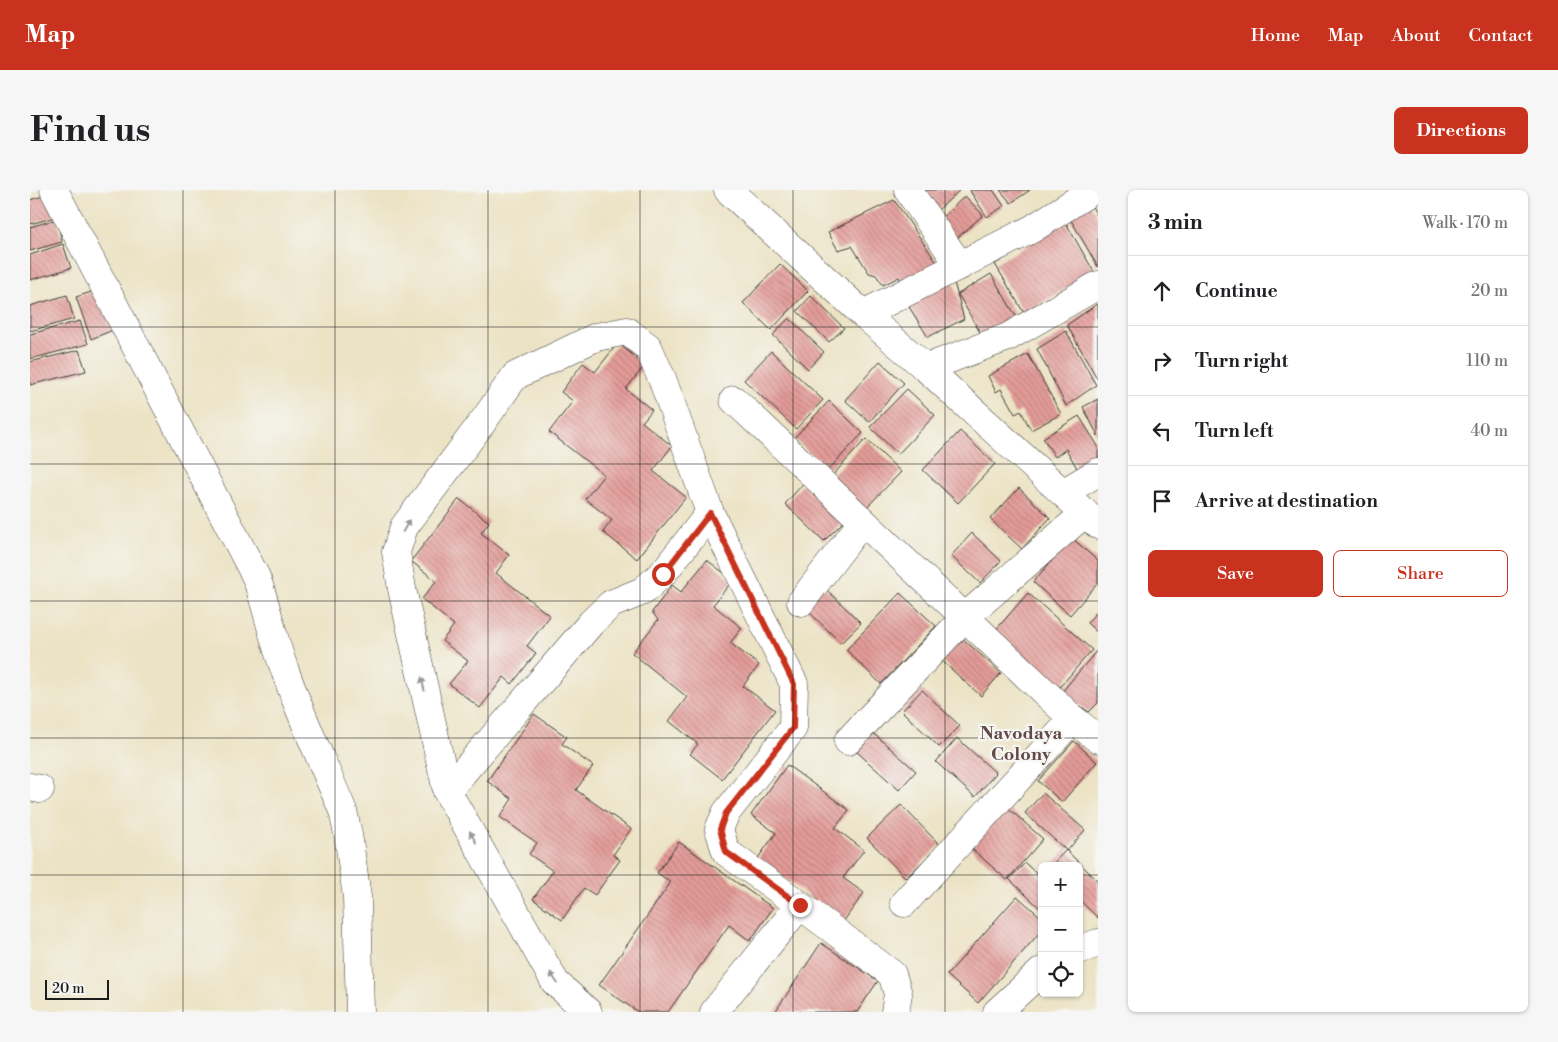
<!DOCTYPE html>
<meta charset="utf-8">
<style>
body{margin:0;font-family:"Libre Bodoni",serif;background:#f6f6f6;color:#202124}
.controls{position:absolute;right:15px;bottom:15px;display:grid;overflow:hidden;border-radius:8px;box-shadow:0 1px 4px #0004}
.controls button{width:45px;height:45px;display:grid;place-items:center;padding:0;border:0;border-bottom:1px solid #e0e0e0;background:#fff;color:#202124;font:25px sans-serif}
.scale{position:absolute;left:15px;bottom:12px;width:64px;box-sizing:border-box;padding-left:5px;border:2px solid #1c1c1c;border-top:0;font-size:14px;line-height:18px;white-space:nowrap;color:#1c1c1c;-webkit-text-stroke:4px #f6f6f2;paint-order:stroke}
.stop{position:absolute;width:15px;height:15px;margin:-11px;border:4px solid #c8321e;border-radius:50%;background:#fff}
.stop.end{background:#c8321e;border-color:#fff;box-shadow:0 1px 5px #0008}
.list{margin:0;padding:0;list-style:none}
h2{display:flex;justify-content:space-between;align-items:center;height:65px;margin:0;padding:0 20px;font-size:21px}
h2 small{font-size:16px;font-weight:400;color:#757577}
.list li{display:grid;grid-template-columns:32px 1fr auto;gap:15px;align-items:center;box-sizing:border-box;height:70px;padding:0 20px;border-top:1px solid #e0e0e0}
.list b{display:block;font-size:19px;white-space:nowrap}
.list em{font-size:16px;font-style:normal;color:#757577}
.actions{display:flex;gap:10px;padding:15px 20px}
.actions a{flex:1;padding:11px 0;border:1px solid #c8321e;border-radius:8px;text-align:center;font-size:18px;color:#c8321e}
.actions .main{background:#c8321e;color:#fff}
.icon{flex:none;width:28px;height:28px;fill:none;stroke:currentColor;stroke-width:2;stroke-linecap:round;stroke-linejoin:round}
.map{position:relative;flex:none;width:1068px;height:822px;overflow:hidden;border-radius:8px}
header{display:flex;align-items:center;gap:30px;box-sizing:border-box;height:70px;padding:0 25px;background:#c8321e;color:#fff}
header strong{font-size:24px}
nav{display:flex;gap:28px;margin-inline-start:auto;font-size:18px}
.intro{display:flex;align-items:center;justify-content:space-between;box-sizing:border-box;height:120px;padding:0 30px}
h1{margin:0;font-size:35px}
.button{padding:12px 22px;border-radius:8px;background:#c8321e;color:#fff;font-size:18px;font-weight:700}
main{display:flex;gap:30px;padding:0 30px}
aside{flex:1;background:#fff;border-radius:8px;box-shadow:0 1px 4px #0004}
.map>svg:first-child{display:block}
.building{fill:url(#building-back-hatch)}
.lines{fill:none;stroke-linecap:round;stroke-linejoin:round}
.minor-casing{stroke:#3b3a35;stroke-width:29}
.major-casing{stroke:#3b3a35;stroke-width:29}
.minor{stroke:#fff;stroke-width:28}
.major{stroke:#fff;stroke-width:28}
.oneway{fill:#999}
.route{stroke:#c8321e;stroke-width:6}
.grid{fill:none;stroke:#1c1c1c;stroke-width:1;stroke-opacity:0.55}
.labels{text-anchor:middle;stroke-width:4.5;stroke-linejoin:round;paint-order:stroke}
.neighbourhood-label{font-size:18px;font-weight:bold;fill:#624948;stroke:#f6f6f2}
</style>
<header>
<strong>Map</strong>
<nav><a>Home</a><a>Map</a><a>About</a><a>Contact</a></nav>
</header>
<div class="intro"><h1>Find us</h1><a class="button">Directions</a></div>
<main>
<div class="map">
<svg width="1068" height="822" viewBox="0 0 1068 822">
<defs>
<pattern id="building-back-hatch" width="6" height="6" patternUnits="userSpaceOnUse" patternTransform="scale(1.25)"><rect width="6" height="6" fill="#e49c99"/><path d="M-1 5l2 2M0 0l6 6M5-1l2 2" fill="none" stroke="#b87e7c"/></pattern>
</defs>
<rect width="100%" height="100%" fill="#f6f6f2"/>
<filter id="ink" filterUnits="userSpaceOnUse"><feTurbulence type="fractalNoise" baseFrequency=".02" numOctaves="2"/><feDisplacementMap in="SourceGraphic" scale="10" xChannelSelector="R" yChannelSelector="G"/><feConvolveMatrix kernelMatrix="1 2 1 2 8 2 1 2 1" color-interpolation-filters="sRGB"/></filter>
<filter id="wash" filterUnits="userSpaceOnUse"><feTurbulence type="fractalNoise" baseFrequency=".0096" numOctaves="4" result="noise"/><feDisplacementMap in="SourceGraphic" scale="20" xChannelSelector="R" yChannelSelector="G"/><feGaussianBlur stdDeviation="1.12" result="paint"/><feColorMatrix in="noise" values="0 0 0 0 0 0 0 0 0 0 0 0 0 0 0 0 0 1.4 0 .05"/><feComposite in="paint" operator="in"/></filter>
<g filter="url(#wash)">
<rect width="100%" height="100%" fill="#ece3c5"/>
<g id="blocks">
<g class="building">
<path d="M886,0H930L906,22Z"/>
<path d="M941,0H963L974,16L957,27L940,1Z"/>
<path d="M970,0H1000L981,13Z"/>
<path d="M19,4L26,27L0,34V10Z"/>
<path d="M935,6L953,25L925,50L908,31Z"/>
<path d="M864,10L908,74L876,99L869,87L853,95L846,85L839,83L822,56L808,60L798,42Z"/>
<path d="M1060,13L1068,27V77L1038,25Z"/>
<path d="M27,29L32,52L0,61V37Z"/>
<path d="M1036,33L1064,82L994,123L965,74Z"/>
<path d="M33,54L41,78L0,90V65Z"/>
<path d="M750,74L778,101L741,140L713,113Z"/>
<path d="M961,84L990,133L956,153L928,104Z"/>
<path d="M922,85L934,129L898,147L876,112Z"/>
<path d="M67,100L83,140L61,149L46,107Z"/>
<path d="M37,105L44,129L0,141V116Z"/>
<path d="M781,106L814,138L799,152L767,121Z"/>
<path d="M1067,114L1068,117V190L1037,135Z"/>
<path d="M759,128L794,162L778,179L743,145Z"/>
<path d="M50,131L58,154L0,169V144Z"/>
<path d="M1036,141L1066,195L1036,216L1007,159Z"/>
<path d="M588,153L615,175L596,199L622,220L612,232L642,256L623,281L656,307L607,369L573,342L582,330L555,309L574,285L519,242L543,211L531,202L553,173L565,182Z"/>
<path d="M49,160L56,181L0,195V172Z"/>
<path d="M741,161L793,210L766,239L714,190Z"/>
<path d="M998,164L1031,224L1001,240L991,221L985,224L971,199L966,202L958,186Z"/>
<path d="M850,171L874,193L839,232L815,210Z"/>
<path d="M877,199L905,225L868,264L840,237Z"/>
<path d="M1068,209V246L1053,217Z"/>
<path d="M799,211L833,243L798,280L764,248Z"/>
<path d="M1049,226L1068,256V275L1051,285L1036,259L1025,267L1013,248Z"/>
<path d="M930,241L965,274L928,313L893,280Z"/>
<path d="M836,249L871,282L835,319L802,286Z"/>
<path d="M773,294L813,332L794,351L755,314Z"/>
<path d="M989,298L1020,328L992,359L960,329Z"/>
<path d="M429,309L459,332L451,343L479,365L466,383L520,426L497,456L506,463L482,494L474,487L450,518L419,494L438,471L412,451L424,435L392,409L406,391L381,371Z"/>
<path d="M942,343L971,371L950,393L921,366Z"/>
<path d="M1042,348L1068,371V393L1040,425L1003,392Z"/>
<path d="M677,370L703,390L683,415L712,438L700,453L729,475L713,496L745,520L692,589L660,564L668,554L639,531L657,507L602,463L628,430L622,422L642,395L651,402Z"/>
<path d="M792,395L831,433L811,453L773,416Z"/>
<path d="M870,403L906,436L851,494L816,460Z"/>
<path d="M998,403L1062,460L1027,500L963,443Z"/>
<path d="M1068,420V443L1057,433Z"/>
<path d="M932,448L971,483L951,506L912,471Z"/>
<path d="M1068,459V513L1059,522L1031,503Z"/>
<path d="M892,500L930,536L909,557L872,521Z"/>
<path d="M504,524L537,547L532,554L563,576L546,600L601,639L583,665L590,670L565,705L554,698L532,730L503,709L523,681L499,664L507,653L470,627L482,609L457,591Z"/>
<path d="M843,543L886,581L869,600L826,561Z"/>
<path d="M927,548L966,583L945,607L906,572Z"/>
<path d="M1044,551L1067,572L1032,612L1008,591Z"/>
<path d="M757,575L819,620L805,638L834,660L813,688L834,703L813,732L728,668L746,643L721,625Z"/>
<path d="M1013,603L1055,640L1037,661L995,623Z"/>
<path d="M871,615L910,655L876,688L837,648Z"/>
<path d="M977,617L1013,649L977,690L941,658Z"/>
<path d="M649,652L743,718L720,751L699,735L638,822H608L569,795L641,692L627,683Z"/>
<path d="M1036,660L1068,691V728L1049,710V676H1021Z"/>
<path d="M995,673L1012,689V720L979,689Z"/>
<path d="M987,706L1012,728V740L948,813L917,785Z"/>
<path d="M791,753L848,791L827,822H745Z"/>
</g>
</g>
</g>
<g filter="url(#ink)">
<use href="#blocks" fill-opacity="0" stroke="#3b3a35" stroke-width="1"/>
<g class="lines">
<defs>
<g id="minor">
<path d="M24,0L226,387C237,416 242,446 253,475C270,525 293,573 313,621L318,644L327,707L330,822"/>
<path d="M698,0L833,124L896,178L1068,335"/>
<path d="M878,0L930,76"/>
<path d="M833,124L1002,39L1063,0"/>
<path d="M896,178L978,147L1068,95"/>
<path d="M704,210L1043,529L1068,549"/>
<path d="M1033,303L1068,282"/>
<path d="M771,412L833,331"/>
<path d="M818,551L935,427L1055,323"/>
<path d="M0,597L10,599"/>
<path d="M417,601L561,433L581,414L613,401L633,383L680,323"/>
<path d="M874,713L1043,529"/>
<path d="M558,822L525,792L417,601L372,399L366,362L374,337L454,230L485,186L566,147L597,141L618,157L633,191L680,323L764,494L763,538L696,623L689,639L696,662L770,715L862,784L868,804L865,822"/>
<path d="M684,822L770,715"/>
</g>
<g id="major">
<path d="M1049,760L1068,753"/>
<path d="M967,822L1012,781"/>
</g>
</defs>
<use href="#minor" class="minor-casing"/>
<use href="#major" class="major-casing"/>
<use href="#minor" class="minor"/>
<use href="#major" class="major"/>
</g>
<defs><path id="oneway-solid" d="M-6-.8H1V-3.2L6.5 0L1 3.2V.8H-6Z" transform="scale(1.25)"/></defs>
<g class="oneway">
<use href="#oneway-solid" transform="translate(376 336) rotate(-61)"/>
<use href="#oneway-solid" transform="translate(393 494) rotate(-102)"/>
<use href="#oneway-solid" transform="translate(443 647) rotate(-119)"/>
<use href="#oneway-solid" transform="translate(524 788) rotate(-124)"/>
</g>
</g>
<g class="lines" filter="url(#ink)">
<path class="route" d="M633,384L680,323L764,494L763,538L696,623L690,639L696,662L770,715"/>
</g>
<path class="grid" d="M153,0V822M305,0V822M458,0V822M610,0V822M763,0V822M915,0V822M0,137H1068M0,274H1068M0,411H1068M0,548H1068M0,685H1012M1049,685H1068"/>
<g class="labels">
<g class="neighbourhood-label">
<text x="991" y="549">Navodaya<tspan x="991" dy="21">Colony</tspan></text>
</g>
</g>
</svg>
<div class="controls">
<button>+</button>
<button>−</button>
<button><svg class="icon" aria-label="locate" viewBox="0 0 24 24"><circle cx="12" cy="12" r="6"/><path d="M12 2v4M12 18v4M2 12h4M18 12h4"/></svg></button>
</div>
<div class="scale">20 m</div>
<div class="stop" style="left:633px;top:384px"></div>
<div class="stop end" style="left:770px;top:715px"></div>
</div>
<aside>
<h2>3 min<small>Walk · 170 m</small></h2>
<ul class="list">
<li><svg class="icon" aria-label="ahead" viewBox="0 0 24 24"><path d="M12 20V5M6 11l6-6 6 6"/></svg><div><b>Continue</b></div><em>20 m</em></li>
<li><svg class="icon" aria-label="right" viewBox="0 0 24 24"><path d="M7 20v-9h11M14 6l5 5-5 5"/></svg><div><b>Turn right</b></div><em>110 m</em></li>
<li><svg class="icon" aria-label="left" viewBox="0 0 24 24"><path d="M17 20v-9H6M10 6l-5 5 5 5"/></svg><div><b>Turn left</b></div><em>40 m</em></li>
<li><svg class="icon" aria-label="arrive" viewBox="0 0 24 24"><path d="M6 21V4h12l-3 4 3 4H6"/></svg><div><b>Arrive at destination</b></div></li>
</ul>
<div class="actions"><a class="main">Save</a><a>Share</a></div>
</aside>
</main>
